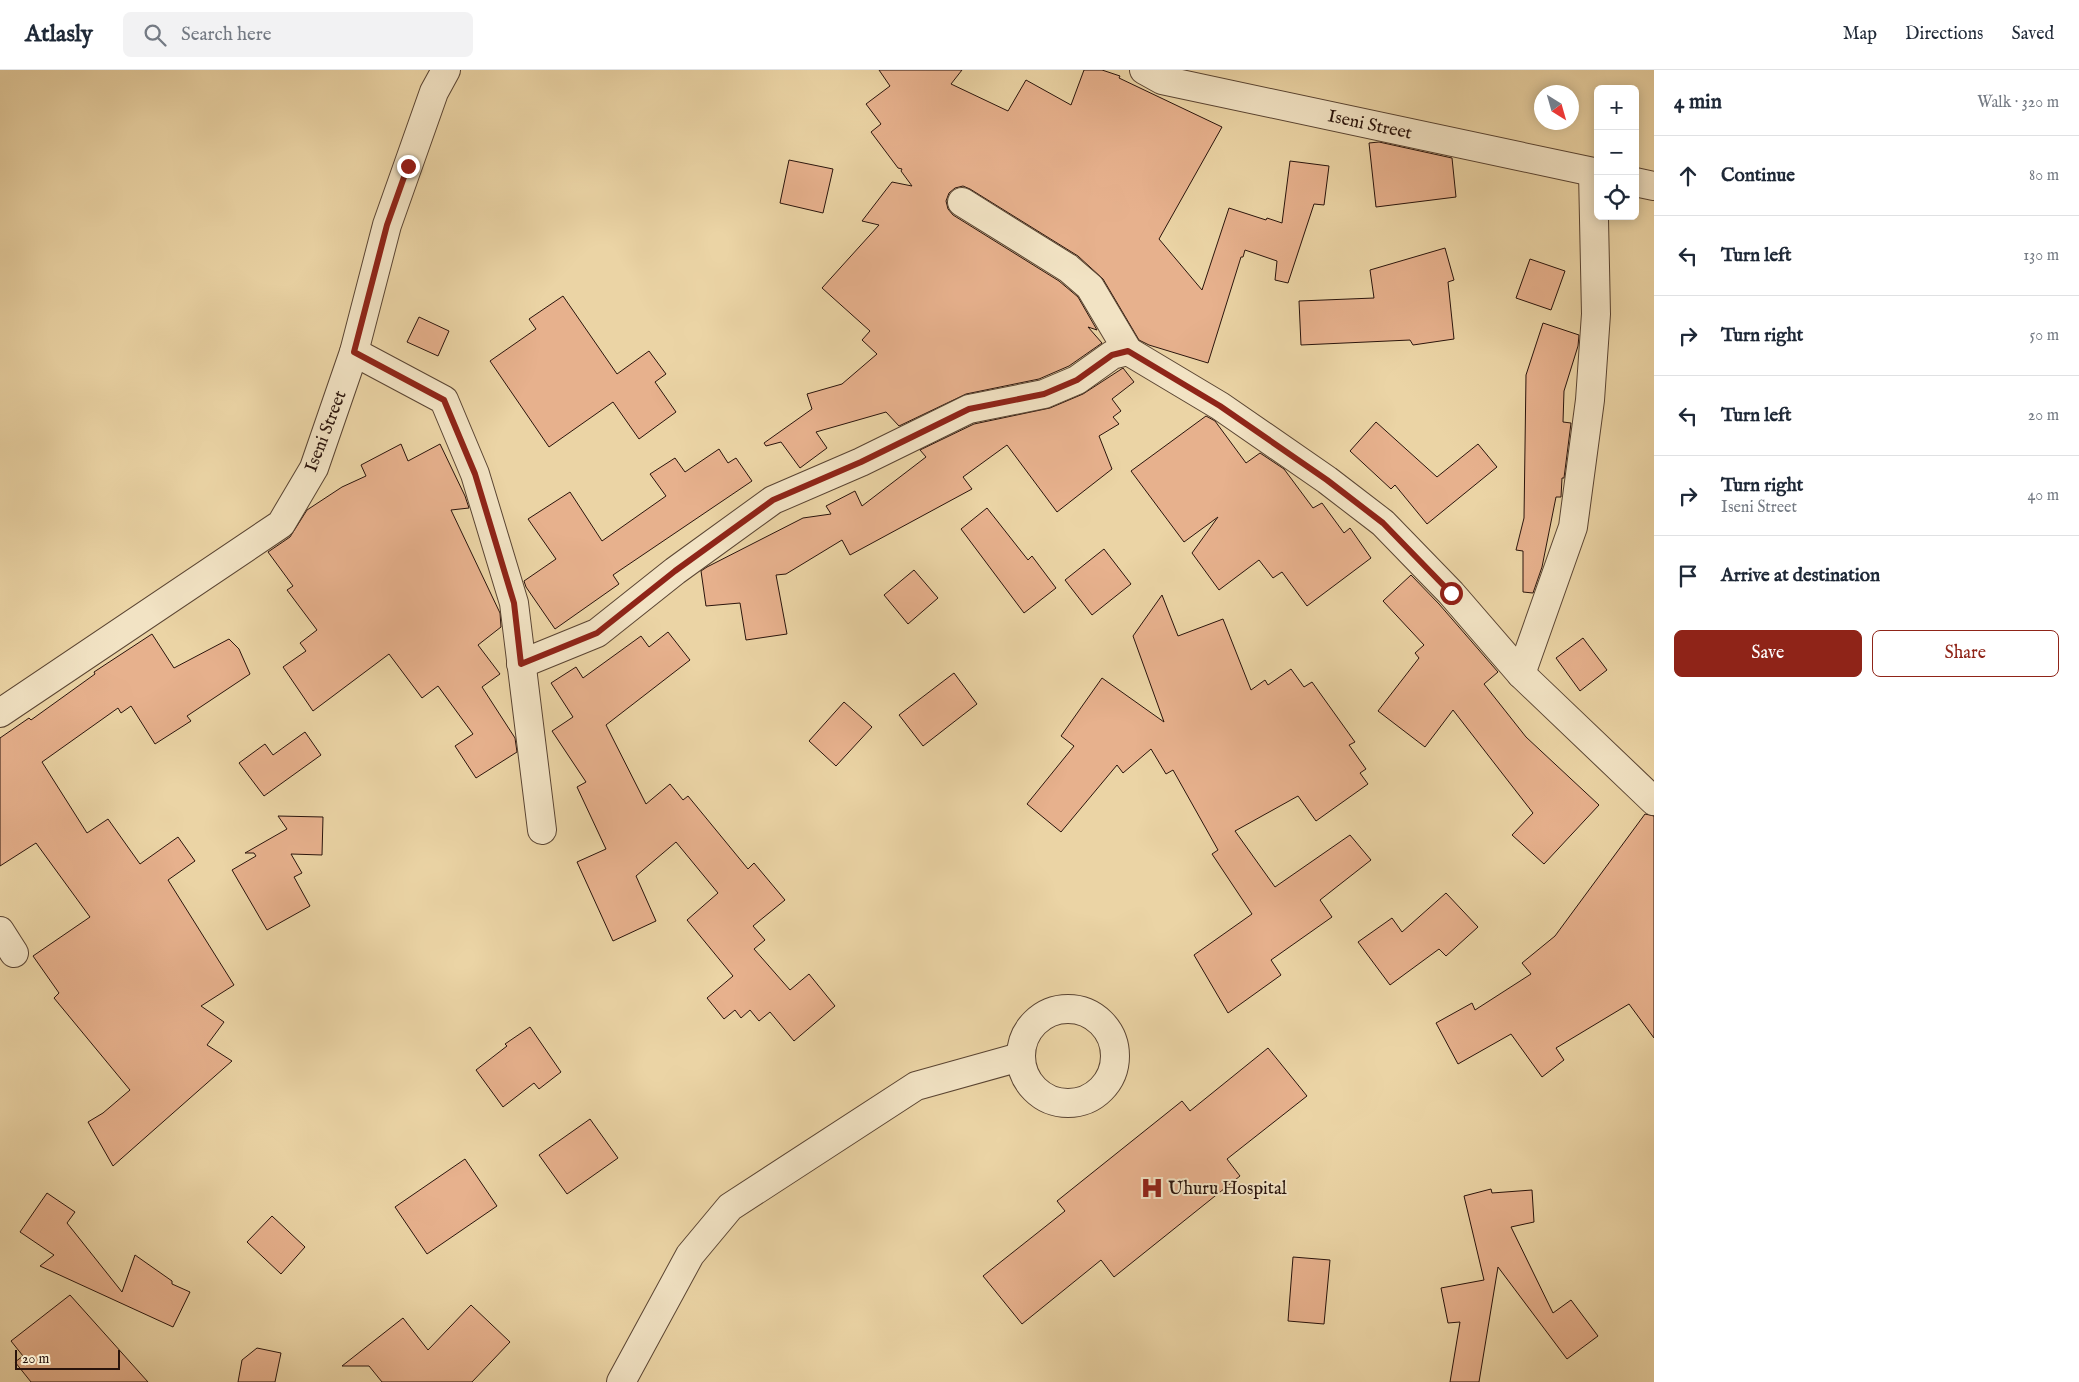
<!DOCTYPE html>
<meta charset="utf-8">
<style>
body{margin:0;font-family:"IM FELL English",serif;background:#f2f2f3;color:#1f2937}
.controls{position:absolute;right:15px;top:15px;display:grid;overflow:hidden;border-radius:8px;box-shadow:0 2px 12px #0003}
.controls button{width:45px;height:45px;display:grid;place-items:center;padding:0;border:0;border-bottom:1px solid #e0e1e3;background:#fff;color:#1f2937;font:25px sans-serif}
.compass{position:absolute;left:1534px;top:15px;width:45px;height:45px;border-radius:50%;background:#fff;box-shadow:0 2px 12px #0003;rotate:143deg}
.scale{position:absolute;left:15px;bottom:12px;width:105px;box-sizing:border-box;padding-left:5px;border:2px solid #2a140c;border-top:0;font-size:14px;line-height:18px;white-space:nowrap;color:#2a140c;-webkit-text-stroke:4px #f2e3c4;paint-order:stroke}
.stop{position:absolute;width:15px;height:15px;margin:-11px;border:4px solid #8f2418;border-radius:50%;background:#fff}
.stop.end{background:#8f2418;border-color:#fff;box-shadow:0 1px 5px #0008}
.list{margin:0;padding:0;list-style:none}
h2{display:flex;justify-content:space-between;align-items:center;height:65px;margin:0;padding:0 20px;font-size:21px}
h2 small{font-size:16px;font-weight:400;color:#747a83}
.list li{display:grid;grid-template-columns:32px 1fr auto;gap:15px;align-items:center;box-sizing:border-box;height:80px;padding:0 20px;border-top:1px solid #e0e1e3}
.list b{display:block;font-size:19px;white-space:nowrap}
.list p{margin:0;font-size:16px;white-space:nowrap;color:#747a83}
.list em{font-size:16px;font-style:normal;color:#747a83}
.actions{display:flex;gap:10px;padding:15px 20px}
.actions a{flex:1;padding:11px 0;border:1px solid #8f2418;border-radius:8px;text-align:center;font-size:18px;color:#8f2418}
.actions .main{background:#8f2418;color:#fff}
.icon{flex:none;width:28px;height:28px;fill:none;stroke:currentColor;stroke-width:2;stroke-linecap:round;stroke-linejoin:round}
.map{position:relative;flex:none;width:1654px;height:1312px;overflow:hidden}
header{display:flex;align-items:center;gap:30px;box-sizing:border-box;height:70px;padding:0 25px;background:#fff;border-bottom:1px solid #e0e1e3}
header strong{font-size:24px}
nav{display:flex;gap:28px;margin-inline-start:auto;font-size:18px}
.search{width:350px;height:45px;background:#f2f2f3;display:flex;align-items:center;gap:12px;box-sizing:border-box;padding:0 18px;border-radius:8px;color:#747a83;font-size:19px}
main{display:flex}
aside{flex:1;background:#fff}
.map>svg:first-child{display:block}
.building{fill:#e7b18d;stroke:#2a140c}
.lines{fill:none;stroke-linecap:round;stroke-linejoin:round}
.minor-casing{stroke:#5a4432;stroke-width:30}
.minor{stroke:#f2e3c4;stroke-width:28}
.route{stroke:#8f2418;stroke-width:6}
.labels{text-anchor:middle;stroke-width:4;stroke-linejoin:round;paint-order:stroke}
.street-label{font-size:18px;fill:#2a140c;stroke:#f2e3c4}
.poi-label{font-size:18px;fill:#2a140c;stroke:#f2e3c4;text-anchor:start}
</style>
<header>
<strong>Atlasly</strong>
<div class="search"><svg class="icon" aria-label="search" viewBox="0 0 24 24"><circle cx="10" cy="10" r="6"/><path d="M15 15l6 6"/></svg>Search here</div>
<nav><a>Map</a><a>Directions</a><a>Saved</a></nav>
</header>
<main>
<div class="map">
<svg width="1654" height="1312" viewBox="0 0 1654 1312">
<rect width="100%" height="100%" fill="#ebd4a5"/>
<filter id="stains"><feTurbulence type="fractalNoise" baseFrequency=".004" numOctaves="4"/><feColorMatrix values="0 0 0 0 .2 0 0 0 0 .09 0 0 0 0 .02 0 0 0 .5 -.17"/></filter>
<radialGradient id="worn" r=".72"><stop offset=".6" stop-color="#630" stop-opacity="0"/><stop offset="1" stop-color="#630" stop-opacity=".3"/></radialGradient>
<g class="building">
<path d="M879,0H962L951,14L1008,41L1026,10L1071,35L1084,0H1102L1120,6L1119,8L1222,57L1159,169L1202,220L1229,138L1266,150L1267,148L1282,153L1290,91L1329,96L1324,135L1314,134L1288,213L1275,210L1277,191L1245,180L1243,187H1241L1208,293L1149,275L1139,270L1103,209L1078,186L970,119L963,116L955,118L949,123L946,131L948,139L953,145L1059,211L1078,227L1097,260L1088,257L1102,273L1069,296L1039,309L966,324L899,356L886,342L816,362L827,378L800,398L781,372L766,376L764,373L812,339L807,324L842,314L877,284L862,270L870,261L822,218L879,155L862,151L892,112L912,116L901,101L902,99L898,98L871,62L881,54L866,34L890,16Z"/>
<path d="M1379,72L1452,88L1456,127L1376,137L1369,73Z"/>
<path d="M789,90L833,99L823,143L780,133Z"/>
<path d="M1445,178L1454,210L1448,212L1454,269L1413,275L1410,270L1301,275L1299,231L1374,228L1370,200Z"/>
<path d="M1530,189L1565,201L1551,240L1516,228Z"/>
<path d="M563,226L617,304L649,281L666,304L655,312L676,342L639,369L613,332L549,377L490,291L536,259L529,249Z"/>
<path d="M419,247L449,261L438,286L407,272Z"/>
<path d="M1543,253L1579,265L1578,276L1564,321L1563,352L1571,353L1564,408H1562L1561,427H1556L1542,497L1533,523L1523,522V481L1516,480L1524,448L1526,305Z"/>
<path d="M1123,298L1134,312L1112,329L1121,341L1113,347L1119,354L1099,366L1112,399L1057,442L1007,375L963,407L972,419L850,485L842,470L786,504L776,505L787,564L746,570L740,533L706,536L701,501L707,497L803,448L831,444L826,436L855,421L862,436L926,387L920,380L974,354L1050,338L1083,324Z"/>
<path d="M1206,346L1215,351L1246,393L1260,383L1284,399L1313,438L1322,433L1344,463L1350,458L1371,488L1307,536L1282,502L1273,508L1259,490L1219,520L1192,483L1218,447L1184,472L1131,401Z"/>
<path d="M1376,352L1437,407L1478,374L1497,397L1427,454L1395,415L1391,419L1350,381Z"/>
<path d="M401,374L408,391L440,374L465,426L469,438L451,440L500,543L501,557L478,575L500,604L482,617L515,668L517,682L476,708L455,676L473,664L438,616L422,628L389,584L313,641L283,597L306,581L300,573L317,560L287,520L293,516L268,482L290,467L307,440L342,417L366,406L361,395Z"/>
<path d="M719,379L728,393L736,388L752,411L613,505L619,514L555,559L526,517L524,511L556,489L528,449L570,422L602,471L666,426L650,404L675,388L685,402Z"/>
<path d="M987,438L1028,490L1032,486L1056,518L1024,543L961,459Z"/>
<path d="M1104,479L1131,514L1092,545L1065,510Z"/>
<path d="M914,500L938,528L908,554L884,525Z"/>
<path d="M1411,505L1439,534L1498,602L1484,614L1526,667L1599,735L1544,794L1512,765L1533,743L1453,640L1425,677L1378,641L1419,588L1415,583L1424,575L1383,531Z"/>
<path d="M1162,525L1178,566L1223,549L1251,620L1265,610L1268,615L1291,599L1304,617L1312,612L1355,672L1349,675L1366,699L1360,703L1368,714L1316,751L1298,726L1235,761L1275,817L1350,765L1371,790L1320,830L1332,847L1271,890L1281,905L1228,943L1194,885L1252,844L1212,784L1218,780L1173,700L1166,704L1151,679L1123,703L1117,695L1061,762L1027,734L1074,676L1061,666L1102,608L1164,652L1133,566Z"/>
<path d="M668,562L690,590L606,655L646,734L670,714L683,730L688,726L748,799L754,793L785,830L753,856L765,870L754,879L790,920L809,904L835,936L794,971L770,942L759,951L750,940L741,948L735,940L724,949L707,928L733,906L687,850L718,823L676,772L636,806L656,851L613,871L577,792L606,779L577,717L586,712L552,661L573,647L551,613L576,597L583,608L641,566L649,577Z"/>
<path d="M152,564L174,598L229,569L239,579L250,604L187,646L191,651L155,674L131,636L121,643L118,638L42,692L87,763L108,749L140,794L178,767L195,791L168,810L234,915L201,936L224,952L207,975L232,991L113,1096L88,1052L103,1043L130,1020L54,928L59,923L33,886L90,847L36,773L0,796V668L29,648L31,650L95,604L94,602Z"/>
<path d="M1583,568L1607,600L1580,621L1556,588Z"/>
<path d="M954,603L977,634L923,676L899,645Z"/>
<path d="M844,632L872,657L836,696L809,671Z"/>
<path d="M305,662L321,685L264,726L239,693L265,674L273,685Z"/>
<path d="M1645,744L1654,746V968L1629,934L1556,978L1564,990L1542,1007L1511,964L1458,994L1436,953L1472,933L1475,940L1531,904L1522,893L1555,866Z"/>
<path d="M278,746L323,747L322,785L291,784L302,803L294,807L310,836L267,860L232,800L256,786L254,783H245L287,759Z"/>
<path d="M1446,823L1478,857L1446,886L1439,879L1390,915L1358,872L1392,848L1402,862Z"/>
<path d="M530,957L561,1002L539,1019L534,1013L503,1037L476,1000L507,976L505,974Z"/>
<path d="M1268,978L1307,1026L1227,1089L1240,1106L1114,1207L1101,1190L1022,1254L983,1206L1065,1141L1057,1131L1182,1031L1190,1041Z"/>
<path d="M590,1049L618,1088L567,1124L539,1085Z"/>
<path d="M465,1089L497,1136L427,1184L395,1137Z"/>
<path d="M1491,1119L1492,1123L1532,1120L1534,1152L1511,1157L1553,1243L1571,1230L1598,1266L1567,1289L1498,1197L1479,1312H1450L1460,1252L1448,1253L1441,1218L1484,1210L1464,1126Z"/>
<path d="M47,1123L75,1142L67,1153L122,1222L135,1185L172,1211V1214L190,1222L173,1257L40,1196L54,1185L20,1162Z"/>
<path d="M272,1146L305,1177L281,1204L247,1172Z"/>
<path d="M1293,1187L1330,1190L1324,1254L1288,1251Z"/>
<path d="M70,1225L148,1312H31L15,1292L23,1286L11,1271Z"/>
<path d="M471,1235L510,1272L472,1312H382L369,1296H342L403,1248L428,1280Z"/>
<path d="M257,1278L281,1283L275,1312H238L242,1290Z"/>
</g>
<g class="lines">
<defs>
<g id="minor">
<path d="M1144,0L1162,10L1598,103"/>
<path d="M1635,112L1654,116"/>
<path d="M962,132L1068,198L1090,217L1128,281"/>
<path d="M354,282L444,330L475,404L514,533L542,760"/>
<path d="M521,594L597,563L675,501L773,430L861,392L969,339L1044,324L1077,310L1112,285L1128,281L1220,336L1327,410L1383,453L1451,523L1521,604L1654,731"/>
<path d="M1521,604L1573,457L1590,330L1596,244L1593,102"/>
<path d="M0,643L281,454L314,398L354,282L387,155L434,22L446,0"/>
<path d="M0,861L14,883"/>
<circle cx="1068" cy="986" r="47"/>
<path d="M621,1312L690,1185L730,1137L916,1016L1020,987"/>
</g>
</defs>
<use href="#minor" class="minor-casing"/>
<use href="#minor" class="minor"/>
</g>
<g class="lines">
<path class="route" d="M408,96L387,155L354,282L444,330L475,404L514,533L521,594L597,563L675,501L773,430L861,392L969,339L1044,324L1077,310L1112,285L1128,281L1220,336L1327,410L1383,453L1451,523"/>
</g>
<defs>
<symbol id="hospital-bare" viewBox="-9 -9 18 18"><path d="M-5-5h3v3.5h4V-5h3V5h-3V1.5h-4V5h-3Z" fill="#8f2418" stroke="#f2e3c4" stroke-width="2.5" paint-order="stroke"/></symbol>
</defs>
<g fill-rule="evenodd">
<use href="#hospital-bare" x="1136" y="1102" width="32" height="32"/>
</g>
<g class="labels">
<g class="street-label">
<text transform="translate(1370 54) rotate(12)" y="6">Iseni Street</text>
<text transform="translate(325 361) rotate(-69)" y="6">Iseni Street</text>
</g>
<g class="poi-label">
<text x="1168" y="1124">Uhuru Hospital</text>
</g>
</g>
<rect width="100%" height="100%" filter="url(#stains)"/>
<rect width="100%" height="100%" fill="url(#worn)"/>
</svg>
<div class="controls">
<button>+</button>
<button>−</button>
<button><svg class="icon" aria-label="locate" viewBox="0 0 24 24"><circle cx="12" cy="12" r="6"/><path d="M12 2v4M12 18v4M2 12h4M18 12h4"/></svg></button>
</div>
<svg class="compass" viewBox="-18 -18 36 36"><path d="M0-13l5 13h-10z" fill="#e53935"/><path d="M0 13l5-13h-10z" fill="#747a83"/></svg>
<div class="scale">20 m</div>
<div class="stop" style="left:1451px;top:523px"></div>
<div class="stop end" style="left:408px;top:96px"></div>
</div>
<aside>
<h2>4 min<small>Walk · 320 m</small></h2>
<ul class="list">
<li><svg class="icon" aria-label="ahead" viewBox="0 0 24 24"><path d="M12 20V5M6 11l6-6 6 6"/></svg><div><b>Continue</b></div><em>80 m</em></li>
<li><svg class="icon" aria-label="left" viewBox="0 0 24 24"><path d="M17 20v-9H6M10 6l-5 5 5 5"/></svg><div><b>Turn left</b></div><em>130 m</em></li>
<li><svg class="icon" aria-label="right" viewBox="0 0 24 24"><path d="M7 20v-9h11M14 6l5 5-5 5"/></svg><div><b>Turn right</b></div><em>50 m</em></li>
<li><svg class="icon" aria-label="left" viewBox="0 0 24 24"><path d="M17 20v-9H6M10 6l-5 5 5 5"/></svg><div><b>Turn left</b></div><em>20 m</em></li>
<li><svg class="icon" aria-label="right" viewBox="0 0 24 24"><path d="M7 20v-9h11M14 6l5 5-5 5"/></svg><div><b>Turn right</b><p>Iseni Street</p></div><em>40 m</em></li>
<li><svg class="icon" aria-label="arrive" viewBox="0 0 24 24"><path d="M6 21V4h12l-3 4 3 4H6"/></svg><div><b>Arrive at destination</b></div></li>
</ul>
<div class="actions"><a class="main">Save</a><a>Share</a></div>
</aside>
</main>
